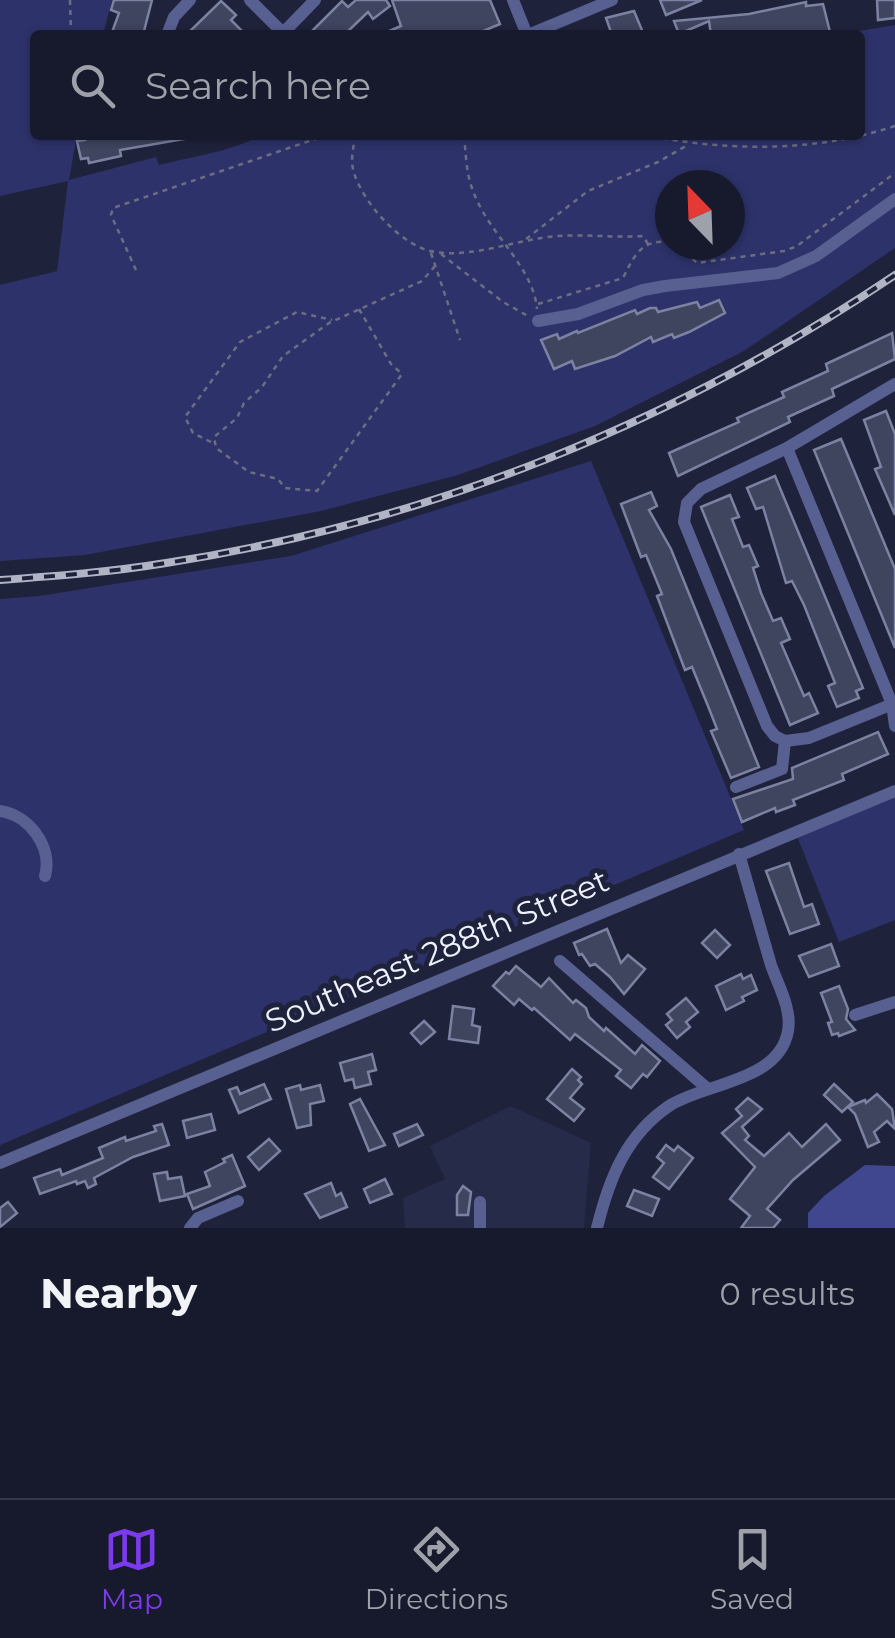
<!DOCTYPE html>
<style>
body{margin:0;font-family:Montserrat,sans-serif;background:#242738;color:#f1f3f6}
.compass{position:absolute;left:655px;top:170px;width:90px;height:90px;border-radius:50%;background:#171a2c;box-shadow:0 2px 8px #0004;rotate:337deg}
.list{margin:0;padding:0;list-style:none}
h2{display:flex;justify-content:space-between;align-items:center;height:130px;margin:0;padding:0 40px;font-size:42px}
h2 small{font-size:32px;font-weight:400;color:#9ea1a9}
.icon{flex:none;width:55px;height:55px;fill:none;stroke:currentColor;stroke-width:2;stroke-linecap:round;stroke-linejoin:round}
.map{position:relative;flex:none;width:895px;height:1228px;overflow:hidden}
.search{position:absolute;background:#171a2c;box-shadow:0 2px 8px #0004;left:30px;right:30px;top:30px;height:110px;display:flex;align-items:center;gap:25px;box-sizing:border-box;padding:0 35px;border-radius:10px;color:#9ea1a9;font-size:38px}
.sheet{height:270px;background:#171a2c}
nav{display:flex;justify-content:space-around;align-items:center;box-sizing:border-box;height:140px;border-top:2px solid #363848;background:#171a2c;font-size:28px;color:#9ea1a9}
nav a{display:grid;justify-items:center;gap:5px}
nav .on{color:#7c3aed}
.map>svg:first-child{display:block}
.built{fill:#272b4a}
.green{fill:#2d326a;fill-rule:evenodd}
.water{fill:#40478e}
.building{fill:#3f445f;stroke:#7c82a1;stroke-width:2.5}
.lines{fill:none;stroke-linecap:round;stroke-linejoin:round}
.path{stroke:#6b6e83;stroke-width:2.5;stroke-dasharray:5 5;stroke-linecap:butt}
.minor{stroke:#585f91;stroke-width:12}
.rail-casing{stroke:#b1b4c4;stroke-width:8}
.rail{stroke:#1f223b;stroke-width:4;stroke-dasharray:11;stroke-linecap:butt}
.labels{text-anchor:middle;stroke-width:10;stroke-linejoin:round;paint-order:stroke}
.street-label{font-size:32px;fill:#eef1fe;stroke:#1f223b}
</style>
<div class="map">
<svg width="895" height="1228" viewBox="0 0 895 1228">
<rect width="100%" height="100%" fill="#1f223b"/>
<path class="built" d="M511,1106L591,1143L584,1228H405L403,1198L445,1179L430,1146Z"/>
<g class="green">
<path d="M0,0H112L103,35H35V135H77L69,180L156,157L159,165C194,156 231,152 262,135H860V35H835L895,25V248L744,351L595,426L458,475L321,511L85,555L0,561V285L57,271L68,181L0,196ZM670,185H730V245H670Z"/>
<path d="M591,461L744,830L0,1145V599L39,596L291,556Z"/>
<path d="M895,796V920L839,942L797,836Z"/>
</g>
<path class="water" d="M865,1165L895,1166V1228H808V1213L824,1196Z"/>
<g class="building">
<path d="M114,0H152L143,35H111L119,13L111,10Z"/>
<path d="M356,0H386L390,6L373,19L368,12L344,35H308L342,1L348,7Z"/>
<path d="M392,0H490L500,24L474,35H380L401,26Z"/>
<path d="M660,0H702L666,15Z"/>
<path d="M877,0H895V18L878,20Z"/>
<path d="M221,1L236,15L231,20L246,35H186Z"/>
<path d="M806,2V6L823,4L830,32L711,35L709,21L679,34L674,21L749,14Z"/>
<path d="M634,11L644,35H612L606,18Z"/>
<path d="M84,135H183L184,139L120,150L121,156L89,163L88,158L81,159L77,141L85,140Z"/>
<path d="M719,300L725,313L689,332L674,338L672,334L653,342L651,337L615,356L575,369L572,361L554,369L541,340L557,334L559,339L577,331L578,333L635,310L637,314L650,308H656L658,312L697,302L700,308Z"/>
<path d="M892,333L895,359L832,389L834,396L788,417L790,422L678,476L669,453L739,422L737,418L784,397L782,392L828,371L826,364Z"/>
<path d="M886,411L895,434V515L875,469L881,467L864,420Z"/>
<path d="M841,439L895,569V648L814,450Z"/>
<path d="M775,476L863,688L856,691L859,698L837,707L828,686L835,683L804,605L792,581L786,583L763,507L756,509L747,488Z"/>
<path d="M651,492L657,506L649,510L671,549L759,767L731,778L711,731L717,729L708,706L692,667L685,670L657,596L662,594L646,555L641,557L621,504Z"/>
<path d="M730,495L739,517L732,519L743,547L749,545L758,566L753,568L761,593L773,621L781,618L790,639L781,643L804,696L809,693L818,713L790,725L701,507Z"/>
<path d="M878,732L888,754L842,774L844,780L793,800L795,805L776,812L775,808L742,822L733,799L793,779L792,768Z"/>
<path d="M789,863L804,907L812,904L819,924L790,934L766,871Z"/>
<path d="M607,929L621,963L628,955L645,969L624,994L610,977L595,964L590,966L582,954L579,955L574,943Z"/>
<path d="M715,930L730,945L717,958L702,943Z"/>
<path d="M831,944L839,966L809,977L799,956Z"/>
<path d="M516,966L541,987L549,978L573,1003L576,1000L586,1008L589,1017L604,1031L606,1028L635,1054L642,1045L660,1061L647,1077L643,1074L631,1088L616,1076L621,1070L575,1034L570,1040L534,1008L532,1010L519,999L514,1005L493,986L506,972L509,974Z"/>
<path d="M741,974L743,979L751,975L757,990L742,997L744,1001L726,1010L716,986Z"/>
<path d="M839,986L848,1009L846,1019L855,1030L839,1036L838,1033L832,1035L828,1023L832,1022L821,993Z"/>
<path d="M686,998L698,1012L686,1022L690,1027L677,1038L666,1025L672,1020L667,1014Z"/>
<path d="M453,1006L474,1009L472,1025L480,1027L478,1043L449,1039Z"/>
<path d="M424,1021L435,1032L421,1044L411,1033Z"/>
<path d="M372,1054L376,1070L368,1072L371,1084L355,1088L353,1079L345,1081L340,1063Z"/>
<path d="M572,1069L581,1077L578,1080L582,1084L570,1098L584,1109L574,1121L547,1099Z"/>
<path d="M264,1084L271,1099L239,1113L229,1090L237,1087L240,1094Z"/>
<path d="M834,1084L853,1102L842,1112L824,1095Z"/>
<path d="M300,1085L301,1090L320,1085L324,1101L310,1104L311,1125L297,1128L286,1089Z"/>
<path d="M877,1094L892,1109L895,1129L887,1121L874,1132L879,1142L868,1147L855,1114L848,1107L865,1100L866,1103Z"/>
<path d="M748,1098L762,1109L742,1127L749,1136L745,1140L764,1156L789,1133L802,1147L826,1124L840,1140L793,1180L767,1209L780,1220L773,1228H741L750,1216L730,1199L755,1167L722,1133L742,1116L736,1109Z"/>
<path d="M360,1099L385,1145L369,1151L350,1104Z"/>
<path d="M211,1114L215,1130L187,1138L183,1121Z"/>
<path d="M162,1124L169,1145L133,1157L94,1178L96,1184L88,1188L85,1181L77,1184L76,1181L40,1194L34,1178L60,1169L62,1175L103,1158L99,1148L125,1137L126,1141L156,1131L154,1126Z"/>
<path d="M417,1124L423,1135L399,1146L394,1134Z"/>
<path d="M269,1139L280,1151L259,1170L248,1157Z"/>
<path d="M666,1145L674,1151L678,1146L693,1158L669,1189L653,1177L664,1163L657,1157Z"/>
<path d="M232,1155L245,1186L193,1209L187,1194L210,1186L205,1172L225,1162L223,1159Z"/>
<path d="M167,1172L168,1179L181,1177L185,1196L160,1201L154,1174Z"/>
<path d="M385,1179L392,1194L370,1203L364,1189Z"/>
<path d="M331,1183L336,1196L341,1193L347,1207L320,1218L305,1194Z"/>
<path d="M463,1186L471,1192L468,1215H457V1195Z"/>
<path d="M634,1190L659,1199L652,1216L627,1206Z"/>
<path d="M8,1202L17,1213L0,1227V1208Z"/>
</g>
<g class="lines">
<g class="path">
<path d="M70,0L71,35"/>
<path d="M356,135C353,148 350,160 354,173C364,204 402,247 435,252C475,258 517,239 558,236C586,234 615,238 643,236L648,244"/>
<path d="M464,135C467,167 466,182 483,212C500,242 534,273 537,309"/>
<path d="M643,135C727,151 813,153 895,126"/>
<path d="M526,239L588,191L658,162L686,146"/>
<path d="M678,245L697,263L784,251L797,246L895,173"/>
<path d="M431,253L460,340"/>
<path d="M441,254L503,302L528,316"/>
<path d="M136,270L111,215L113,208L327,135"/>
<path d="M538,304L623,278C634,256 641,239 670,242"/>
<path d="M359,309L391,364L402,374L317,491L285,488L278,479L249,472L216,448L214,437L237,418L244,403L262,387L283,356L329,323L422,281L435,266"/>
<path d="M211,442L193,433L185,417L240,342L297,312L332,320"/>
</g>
<g class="minor">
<path d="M250,0L285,35"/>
<path d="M513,0L527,35"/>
<path d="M283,33L315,0"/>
<path d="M167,35L174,17L190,0"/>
<path d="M528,35L612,0"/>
<path d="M538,321L578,314L643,290L665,286L778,273L816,256L895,199"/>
<path d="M787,448L892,704"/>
<path d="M895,708L892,704L895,726"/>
<path d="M785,741L775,736L767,726L684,522L687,503L701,489L787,448L895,384"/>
<path d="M785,741L809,738L895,703"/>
<path d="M736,787L782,769L785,741"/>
<path d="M0,811C29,815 53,847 45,876"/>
<path d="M560,961L708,1089"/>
<path d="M855,1015L895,1002"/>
<path d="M0,1163L895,791"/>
<path d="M190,1228L198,1218L238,1201"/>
<path d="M480,1228V1202"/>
<path d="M597,1228C609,1179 626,1135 669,1106C704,1083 779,1082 788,1031C792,1009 778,985 771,965C760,928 750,891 739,854"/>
</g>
<defs>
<path id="rail" d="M0,580C56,576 111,572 166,563C427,523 677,422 895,275"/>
</defs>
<use href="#rail" class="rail-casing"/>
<use href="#rail" class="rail"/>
</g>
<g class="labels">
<g class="street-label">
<text transform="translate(437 951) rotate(-23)" y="11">Southeast 288th Street</text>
</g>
</g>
</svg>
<svg class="compass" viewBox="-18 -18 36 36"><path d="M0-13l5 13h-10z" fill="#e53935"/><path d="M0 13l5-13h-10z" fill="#9ea1a9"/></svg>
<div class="search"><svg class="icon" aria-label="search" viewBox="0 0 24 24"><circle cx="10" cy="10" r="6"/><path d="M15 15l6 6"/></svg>Search here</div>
</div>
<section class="sheet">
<h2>Nearby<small>0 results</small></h2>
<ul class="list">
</ul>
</section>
<nav>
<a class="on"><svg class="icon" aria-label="map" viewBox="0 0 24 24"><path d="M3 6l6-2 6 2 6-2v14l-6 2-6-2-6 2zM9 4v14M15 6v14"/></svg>Map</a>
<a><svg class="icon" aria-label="directions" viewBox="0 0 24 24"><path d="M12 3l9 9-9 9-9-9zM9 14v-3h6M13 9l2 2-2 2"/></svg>Directions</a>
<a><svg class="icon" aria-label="saved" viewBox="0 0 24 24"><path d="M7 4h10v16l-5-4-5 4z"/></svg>Saved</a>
</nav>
